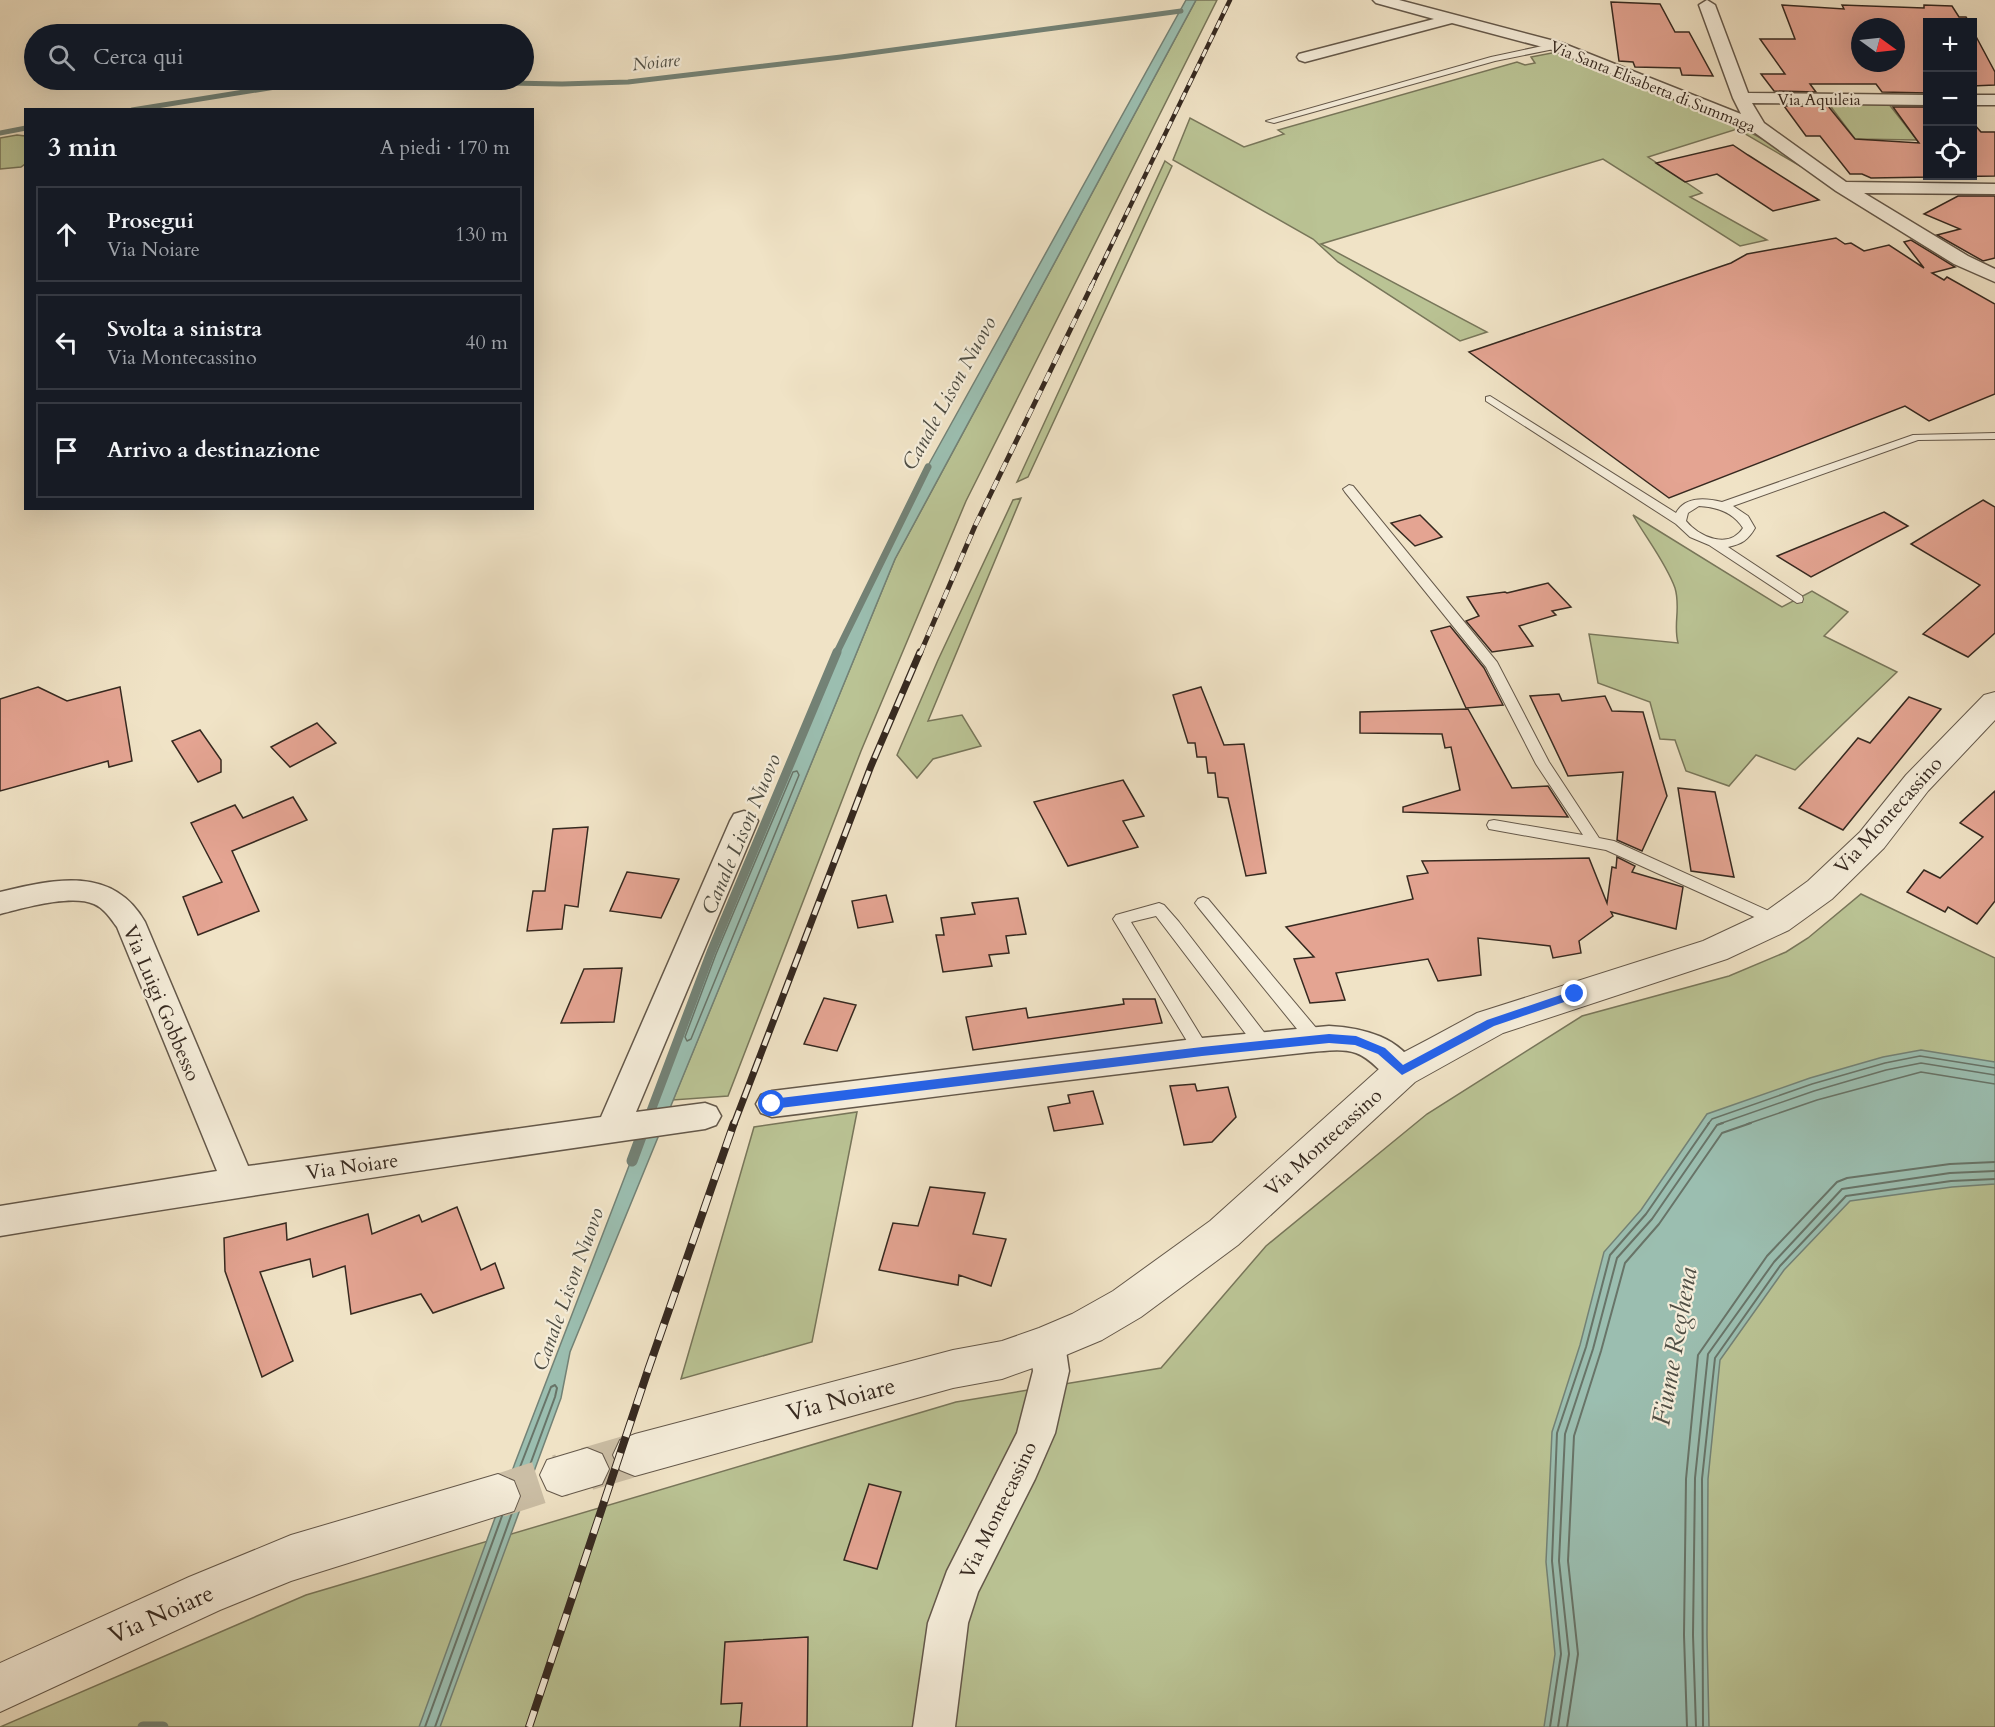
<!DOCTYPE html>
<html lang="it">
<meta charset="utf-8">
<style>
body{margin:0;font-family:Cardo,serif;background:#20242c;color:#f1f3f6}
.controls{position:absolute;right:18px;top:18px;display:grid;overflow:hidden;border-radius:0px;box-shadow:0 6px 24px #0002}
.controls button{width:54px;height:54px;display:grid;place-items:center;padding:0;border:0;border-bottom:2px solid #363941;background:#171b24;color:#f1f3f6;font:30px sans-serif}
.compass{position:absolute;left:1851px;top:18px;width:54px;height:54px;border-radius:50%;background:#171b24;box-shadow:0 6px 24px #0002;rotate:105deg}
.stop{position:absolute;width:18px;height:18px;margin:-14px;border:4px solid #2563eb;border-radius:50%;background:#fff}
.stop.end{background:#2563eb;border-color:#fff;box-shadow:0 2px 6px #0008}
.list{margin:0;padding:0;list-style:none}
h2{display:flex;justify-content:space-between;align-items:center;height:78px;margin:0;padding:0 24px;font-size:26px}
h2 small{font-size:20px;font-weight:400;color:#9ea1a6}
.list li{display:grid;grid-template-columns:39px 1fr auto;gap:18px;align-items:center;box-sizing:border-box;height:96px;margin:0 12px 12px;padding:0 12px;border:2px solid #363941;border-radius:0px}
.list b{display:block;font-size:22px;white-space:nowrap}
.list p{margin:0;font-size:20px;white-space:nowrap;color:#9ea1a6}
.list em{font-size:20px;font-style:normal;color:#9ea1a6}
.icon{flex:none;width:33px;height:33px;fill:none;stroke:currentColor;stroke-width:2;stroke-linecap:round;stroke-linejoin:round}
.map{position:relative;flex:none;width:1995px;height:1727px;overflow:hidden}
.search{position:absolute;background:#171b24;box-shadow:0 6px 24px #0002;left:24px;top:24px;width:510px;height:66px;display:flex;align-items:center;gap:15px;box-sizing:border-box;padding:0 21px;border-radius:33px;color:#9ea1a6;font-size:22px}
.panel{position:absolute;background:#171b24;box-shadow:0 6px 24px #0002;left:24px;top:108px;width:510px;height:402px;border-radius:0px}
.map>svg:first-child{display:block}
.green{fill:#bac394;stroke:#78765a;stroke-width:1.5}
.water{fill:#9bbeb0;stroke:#738276;stroke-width:1.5}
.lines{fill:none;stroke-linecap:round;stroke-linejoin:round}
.shore-far1{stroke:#687468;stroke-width:1.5}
.shore{stroke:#687468;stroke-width:2}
.stream-far3{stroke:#738276;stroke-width:5}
.stream-far2{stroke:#738276;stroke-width:7}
.stream-far1{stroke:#738276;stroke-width:9}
.stream{stroke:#738276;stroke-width:11}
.building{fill:#e4a492;stroke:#362920;stroke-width:1.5;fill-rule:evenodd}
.tertiary-tunnel{stroke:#cbbea5;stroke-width:43;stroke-dasharray:43 21;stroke-linecap:butt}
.service-casing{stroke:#64584a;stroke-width:2}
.minor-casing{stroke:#64584a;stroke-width:3}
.tertiary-casing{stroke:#64584a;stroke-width:2}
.service{fill:#f5edda;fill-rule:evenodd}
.minor{fill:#f5edda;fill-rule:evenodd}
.tertiary{fill:#f5edda;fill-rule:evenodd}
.rail-far3-casing{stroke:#362920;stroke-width:4.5}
.rail-far2-casing{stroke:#362920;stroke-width:5}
.rail-far1-casing{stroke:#362920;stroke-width:7}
.rail-casing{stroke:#362920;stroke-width:8}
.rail-far3{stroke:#f5edda;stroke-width:3;stroke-dasharray:8;stroke-linecap:butt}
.rail-far2{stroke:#f5edda;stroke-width:4;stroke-dasharray:10;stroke-linecap:butt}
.rail-far1{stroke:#f5edda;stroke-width:4.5;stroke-dasharray:14;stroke-linecap:butt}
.rail{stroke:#f5edda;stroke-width:6;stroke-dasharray:17;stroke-linecap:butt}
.route{fill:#2563eb}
.labels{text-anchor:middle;stroke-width:4.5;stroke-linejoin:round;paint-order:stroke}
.far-street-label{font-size:16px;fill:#362920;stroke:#f5edda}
.far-water-label{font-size:18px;font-style:italic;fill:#4f4e44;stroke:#f5edda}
.street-label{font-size:20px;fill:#362920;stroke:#f5edda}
.water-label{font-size:21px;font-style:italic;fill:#4f4e44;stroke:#f5edda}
.near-street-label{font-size:24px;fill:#362920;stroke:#f5edda}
.near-water-label{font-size:26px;font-style:italic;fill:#4f4e44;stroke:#f5edda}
</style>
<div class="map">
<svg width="1995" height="1727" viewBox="0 0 1995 1727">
<rect width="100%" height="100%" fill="#f0e3c6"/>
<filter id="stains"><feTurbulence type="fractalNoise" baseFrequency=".00333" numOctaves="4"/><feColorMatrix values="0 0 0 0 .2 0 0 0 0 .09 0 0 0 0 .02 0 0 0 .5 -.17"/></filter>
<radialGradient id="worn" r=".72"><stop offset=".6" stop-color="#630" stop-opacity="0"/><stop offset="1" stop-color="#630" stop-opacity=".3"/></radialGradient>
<g class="green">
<path d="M1196,0H1217L966,501L861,751L728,1096L673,1100L895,559Z"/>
<path d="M1557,52C1642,82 1729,115 1804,164L1800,166L1737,129L1648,157L1702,193L1690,197L1767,240L1740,246L1603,159L1321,244L1487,332L1460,341L1338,262L1313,239L1173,160L1190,118L1244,147L1284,134L1278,130L1517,62L1525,65L1535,63L1531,57Z"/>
<path d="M1828,103H1888L1917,140L1855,139Z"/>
<path d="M17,135L25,136V164L21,167L0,169V138Z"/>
<path d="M1165,161L1172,166L1028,477L1017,482Z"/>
<path d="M1021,498L928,721L962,715L981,746L933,759L917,778L897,755L938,660L1013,500Z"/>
<path d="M1633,515L1782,607L1812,591L1848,612L1824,636L1897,672L1795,770L1756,755L1729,786L1686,771L1675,740L1660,739L1650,702L1598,683L1589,634L1678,643C1673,624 1681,608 1675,588C1666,563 1646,538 1633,515Z"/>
<path d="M1861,894L1995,958V1727H0L306,1595L956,1402L1161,1368L1266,1246L1427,1114L1582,1016L1729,976L1786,952L1808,938Z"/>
<path d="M857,1112L812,1342L681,1379L754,1127Z"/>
</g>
<g class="water">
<path d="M1186,0H1196L895,559L570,1352L561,1398L440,1727H419L515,1463L711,952L848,626L925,471Z"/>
<path d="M1921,1050L1995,1062V1184L1952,1187L1850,1201L1784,1270L1720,1360L1708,1479L1707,1635L1709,1727H1544L1555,1654L1546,1562L1552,1432L1580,1345L1604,1252L1641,1210L1707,1114L1810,1078L1883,1057Z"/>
</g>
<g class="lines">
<g class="shore-far1">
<path d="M797,771L799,775L691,1039L687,1041L685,1037L716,954L793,772Z"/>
<path d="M1708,1124L1712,1119L1812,1084L1885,1063L1920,1056L1995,1068"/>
<path d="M1719,1124L1814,1091L1886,1070L1921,1063L1995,1075"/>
<path d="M1747,1124L1817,1100L1921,1072L1995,1084"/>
</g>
<g class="shore">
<path d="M515,1480L551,1387L555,1385L557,1388L555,1397L520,1492"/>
<path d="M425,1727L502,1516"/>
<path d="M435,1727L512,1513"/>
<path d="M1550,1727L1561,1654L1552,1561L1557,1433L1586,1347L1610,1255L1646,1214L1709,1123"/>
<path d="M1558,1727L1569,1654L1559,1561L1565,1434L1593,1349L1617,1258L1652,1219L1717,1125L1723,1123"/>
<path d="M1567,1727L1578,1654L1568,1561L1574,1436L1601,1351L1625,1263L1659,1224L1722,1133L1751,1123"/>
<path d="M1687,1727L1684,1635L1686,1479L1698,1355L1767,1256L1837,1182L1847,1178L1950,1164L1995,1162"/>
<path d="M1696,1727L1693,1635L1695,1478L1708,1354L1774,1262L1842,1189L1950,1173L1995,1171"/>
<path d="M1703,1727L1702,1479L1715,1358L1780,1266L1846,1196L1951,1181L1995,1179"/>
</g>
<g class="stream-far3">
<path d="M132,110L300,83L356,80L562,84L628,82L841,57L1181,11"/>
<path d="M0,133L26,128"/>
</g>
<path class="stream-far2" d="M836,654L928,467"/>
<path class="stream-far1" d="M646,1124L711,952L837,652"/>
<g class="stream">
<path d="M632,1161L646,1123"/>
<path d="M143,1727H163"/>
</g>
</g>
<g class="building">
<path d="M1611,2L1660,4L1675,32H1689L1713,76L1682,75L1680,68L1635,67L1633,62L1619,61Z"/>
<path d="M1782,5L1844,9L1842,5L1924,8V5L1952,6L1959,17H1966L1969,22H1928V93L1882,92L1876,84H1810L1816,92L1774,91L1761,74H1785L1760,39H1795ZM1860,27H1896V63H1860Z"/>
<path d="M1972,29L1995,72V85L1972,86Z"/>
<path d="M1784,106H1828L1855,139L1919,143L1893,107H1928V176H1972V122L1981,132H1995V176L1871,178L1862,174H1850L1820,136H1806Z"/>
<path d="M1733,145L1748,155L1819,200L1773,211L1717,174L1685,182L1656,163Z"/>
<path d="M1958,196H1995V258L1983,261L1937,235L1960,229L1924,214Z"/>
<path d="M1836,238L1845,244L1851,243L1864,251L1889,245L1924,268L1904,242L1911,240L1955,267L1932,273L1944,280L1947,277L1995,304V394L1929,421L1905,406L1669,498L1469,352L1731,263L1747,254Z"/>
<path d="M1983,500L1995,507V633L1968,657L1923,634L1980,585L1911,544Z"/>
<path d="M1884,512L1908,526L1811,577L1777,556Z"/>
<path d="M1420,515L1442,537L1415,546L1391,523Z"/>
<path d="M1548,583L1571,607L1552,611L1556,615L1519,626L1533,646L1492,652L1466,621L1479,616L1467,597L1505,592L1507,593Z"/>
<path d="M1450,626L1484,668L1503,705L1466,708L1431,631Z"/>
<path d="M38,687L67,701L120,687L132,761L109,767L108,761L0,791V699Z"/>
<path d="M1201,687L1224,745L1244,744L1266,873L1246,876L1228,798L1218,797L1215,773H1208L1206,757H1197L1195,743H1188L1173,695Z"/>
<path d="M1559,694L1562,701L1605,696L1612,711L1643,712L1667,796L1642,851L1617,840L1623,772L1568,776L1530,696Z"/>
<path d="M1909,697L1941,709L1843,830L1799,808L1858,738L1870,743Z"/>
<path d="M1468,709L1512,788L1548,786L1568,817L1403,812V807L1460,790L1451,747L1445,748L1442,734L1360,733V712Z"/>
<path d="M317,723L336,743L290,767L271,747Z"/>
<path d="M200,730L221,760V772L198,782L172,741Z"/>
<path d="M1123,780L1144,816L1123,821L1138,847L1068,866L1034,802Z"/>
<path d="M1678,788L1715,792L1734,877L1691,871Z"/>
<path d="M1995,791V901L1977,924L1948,907L1945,912L1907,892L1924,870L1940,878L1983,837L1960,823Z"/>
<path d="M293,797L307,820L232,851L259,911L198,935L183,897L222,882L191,823L235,805L243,818Z"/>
<path d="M588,827L578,907L565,905L562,929L527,931L533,891H545L553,829Z"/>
<path d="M1617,857L1635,866L1632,872L1683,887L1676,929L1611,912L1613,916L1579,941L1581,953L1553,958L1550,946L1478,938L1481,975L1438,981L1428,959L1336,973L1345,1000L1310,1003L1294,959L1314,957L1286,927L1413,899L1407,876L1428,873L1422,861L1589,858L1607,903L1612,867L1616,868Z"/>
<path d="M627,872L679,879L661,918L610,911Z"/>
<path d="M886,895L893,922L858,928L852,901Z"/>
<path d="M1018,898L1026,934L1006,936L1009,953L989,955L992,966L943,972L936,935H944L941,918L975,914L972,903Z"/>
<path d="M622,968L614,1022L561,1023L584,969Z"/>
<path d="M824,998L856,1005L837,1051L804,1044Z"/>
<path d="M1123,999H1155L1162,1023L973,1050L966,1017L1026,1008L1028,1018L1124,1004Z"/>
<path d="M1195,1084L1197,1091L1228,1087L1236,1117L1212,1142L1184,1145L1170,1086Z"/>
<path d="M1093,1091L1103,1124L1054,1131L1048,1107L1070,1103L1068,1095Z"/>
<path d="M930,1187L985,1193L973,1234L1006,1239L991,1286L959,1275L958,1285L879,1270L893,1223L918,1226Z"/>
<path d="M457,1207L481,1270L495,1263L504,1288L433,1313L421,1294L351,1314L345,1266L313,1277L310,1259L260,1272L293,1361L262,1377L225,1271L224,1238L286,1223L287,1240L368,1214L372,1234L419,1215L422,1222Z"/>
<path d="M869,1484L901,1492L877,1569L844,1560Z"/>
<path d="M808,1637L807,1727H740L742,1703L721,1704L725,1642Z"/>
</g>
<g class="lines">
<g class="tertiary-tunnel">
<path d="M587,1469L635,1455"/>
<path d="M498,1496L562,1475"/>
</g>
<defs>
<g id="service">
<path d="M1556,43L1559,44V48L1495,61L1274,123L1266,121L1491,57Z"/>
<path d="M1490,396L1676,513C1685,496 1706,498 1722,502L1913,435L1995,433V439L1918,440L1733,506L1748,516L1755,528C1748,540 1742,544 1728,547L1802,596L1803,599L1802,602L1797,603L1709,545L1690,537L1676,524L1486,401V397ZM1699,506C1717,507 1733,512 1743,528C1729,550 1699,537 1686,521L1688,513Z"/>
<path d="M1349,485L1353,486L1497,662L1549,762L1599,838L1614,841L1782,917L1785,921L1782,925H1772L1606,850L1489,829L1487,825L1489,821L1494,820L1583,835L1536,764L1486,667L1345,492L1343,489Z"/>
<path d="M1203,897L1208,899L1322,1035L1324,1040L1322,1045L1316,1047L1310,1045L1198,907L1195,903L1198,899Z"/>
<path d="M1159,903L1164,905L1179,922L1270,1040L1272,1045L1270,1050L1264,1052L1258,1050L1156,916L1131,922L1210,1051L1208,1056L1202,1058L1196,1056L1113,919L1116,915Z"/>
</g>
<g id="minor">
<path d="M1373,0H1399L1562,43L1741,114L1733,98L1699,5L1707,0L1715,5L1748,93L1928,95V105L1752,103L1764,123L1846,182L1995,184V194L1864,193L1968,256L1995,269V282L1954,264L1836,191L1751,130L1550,49L1452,23L1305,62L1299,60L1297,57L1299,54L1434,19L1376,3Z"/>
<rect x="1972" y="95" width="23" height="10"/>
<path d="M744,811L754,814L758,821L636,1112L705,1103L716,1107L721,1116L716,1125L705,1129C470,1163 235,1197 0,1236V1206L217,1171L117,927C111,919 104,908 94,904C71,894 24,908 0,914V892C53,879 113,865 145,922L248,1166L601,1117L730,821L734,814Z"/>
<path d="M1329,1026C1364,1028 1401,1037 1418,1071L1413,1080C1386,1089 1380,1062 1356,1053C1342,1048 1325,1051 1311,1052C1131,1071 951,1095 772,1117L761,1113L756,1104L761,1095L772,1091L1202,1038Z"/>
<path d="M1047,1328L1060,1332L1065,1344L1069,1371L1055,1433L1035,1479L978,1592L968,1623L955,1727H913L928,1623L947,1571L1017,1433L1033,1371L1029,1344L1034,1332Z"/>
</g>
<g id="tertiary">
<path d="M1995,692V720L1928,791L1884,848L1832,899L1789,930L1727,959L1503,1033L1415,1082L1238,1245L1141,1317L1102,1340L1047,1363L1002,1379L953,1388L635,1476L620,1470L613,1455L620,1440L635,1434L953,1350L1002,1341L1039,1328L1072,1314L1113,1291L1210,1221L1389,1060L1429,1039L1477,1013L1703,941L1765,912L1808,881L1860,832L1906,775L1984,695Z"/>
<path d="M587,1448L602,1454L609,1469L602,1484L562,1496L547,1490L540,1475L547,1460Z"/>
<path d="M498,1474L514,1481L520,1496L514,1511L291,1581L220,1610L0,1712V1663L189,1577L291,1535Z"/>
</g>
</defs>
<use href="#service" class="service-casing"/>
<use href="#minor" class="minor-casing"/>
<use href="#tertiary" class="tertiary-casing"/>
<use href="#service" class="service"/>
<use href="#minor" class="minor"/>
<use href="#tertiary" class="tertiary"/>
<defs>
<path id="rail-far3" d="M1091,287L1230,0"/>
<path id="rail-far2" d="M920,654L975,526L1092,285"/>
<path id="rail-far1" d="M734,1124L871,766L920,652"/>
<path id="rail" d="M529,1727L648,1370L734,1123"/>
</defs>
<use href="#rail-far3" class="rail-far3-casing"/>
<use href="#rail-far2" class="rail-far2-casing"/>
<use href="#rail-far1" class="rail-far1-casing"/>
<use href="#rail" class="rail-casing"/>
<use href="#rail-far3" class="rail-far3"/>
<use href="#rail-far2" class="rail-far2"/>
<use href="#rail-far1" class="rail-far1"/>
<use href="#rail" class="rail"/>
</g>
<path class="route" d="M1575,990L1579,991V997L1494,1026L1402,1075L1378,1054L1355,1045L1329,1043L1202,1056L772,1109L766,1104L772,1099L1202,1047L1329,1034L1356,1036L1385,1048L1403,1065L1487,1020Z"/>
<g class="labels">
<g class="far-street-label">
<text transform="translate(1653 86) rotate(22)" y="6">Via Santa Elisabetta di Summaga</text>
<text x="1819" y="105">Via Aquileia</text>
</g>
<g class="far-water-label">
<text transform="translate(656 62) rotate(-6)" y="6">Noiare</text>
</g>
<g class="street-label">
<text transform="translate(1888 815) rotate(-48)" y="7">Via Montecassino</text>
<text transform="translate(162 1003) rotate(67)" y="7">Via Luigi Gobbesso</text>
<text transform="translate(1323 1142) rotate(-42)" y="7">Via Montecassino</text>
<text transform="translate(352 1166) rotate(-8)" y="7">Via Noiare</text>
<text transform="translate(998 1510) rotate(-64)" y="7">Via Montecassino</text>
</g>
<g class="water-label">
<text transform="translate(949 393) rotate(-61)" y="7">Canale Lison Nuovo</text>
<text transform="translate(741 834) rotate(-67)" y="7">Canale Lison Nuovo</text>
<text transform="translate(568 1289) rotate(-70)" y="7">Canale Lison Nuovo</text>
</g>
<g class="near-street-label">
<text transform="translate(841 1399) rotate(-15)" y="8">Via Noiare</text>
<text transform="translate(161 1614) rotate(-24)" y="8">Via Noiare</text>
</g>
<g class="near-water-label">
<text transform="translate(1674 1346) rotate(-80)" y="9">Fiume Reghena</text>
</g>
</g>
<rect width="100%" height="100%" filter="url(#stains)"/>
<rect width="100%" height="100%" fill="url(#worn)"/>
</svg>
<div class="controls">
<button>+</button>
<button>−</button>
<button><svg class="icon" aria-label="locate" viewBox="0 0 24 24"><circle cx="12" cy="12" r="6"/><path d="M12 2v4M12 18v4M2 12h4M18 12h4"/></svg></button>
</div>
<svg class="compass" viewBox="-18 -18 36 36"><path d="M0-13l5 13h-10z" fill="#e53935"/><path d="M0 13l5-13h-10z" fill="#9ea1a6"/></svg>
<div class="stop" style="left:772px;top:1104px"></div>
<div class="stop end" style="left:1575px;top:994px"></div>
<div class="search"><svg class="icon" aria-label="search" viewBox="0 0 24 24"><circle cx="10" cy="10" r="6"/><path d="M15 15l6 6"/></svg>Cerca qui</div>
<section class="panel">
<h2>3 min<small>A piedi · 170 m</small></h2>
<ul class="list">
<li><svg class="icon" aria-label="ahead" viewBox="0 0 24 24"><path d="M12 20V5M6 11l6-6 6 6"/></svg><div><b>Prosegui</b><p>Via Noiare</p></div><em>130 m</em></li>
<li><svg class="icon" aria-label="left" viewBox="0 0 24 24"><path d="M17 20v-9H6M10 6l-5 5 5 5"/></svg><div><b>Svolta a sinistra</b><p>Via Montecassino</p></div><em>40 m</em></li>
<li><svg class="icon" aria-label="arrive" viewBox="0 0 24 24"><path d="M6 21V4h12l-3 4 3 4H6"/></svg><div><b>Arrivo a destinazione</b></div></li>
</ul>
</section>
</div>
